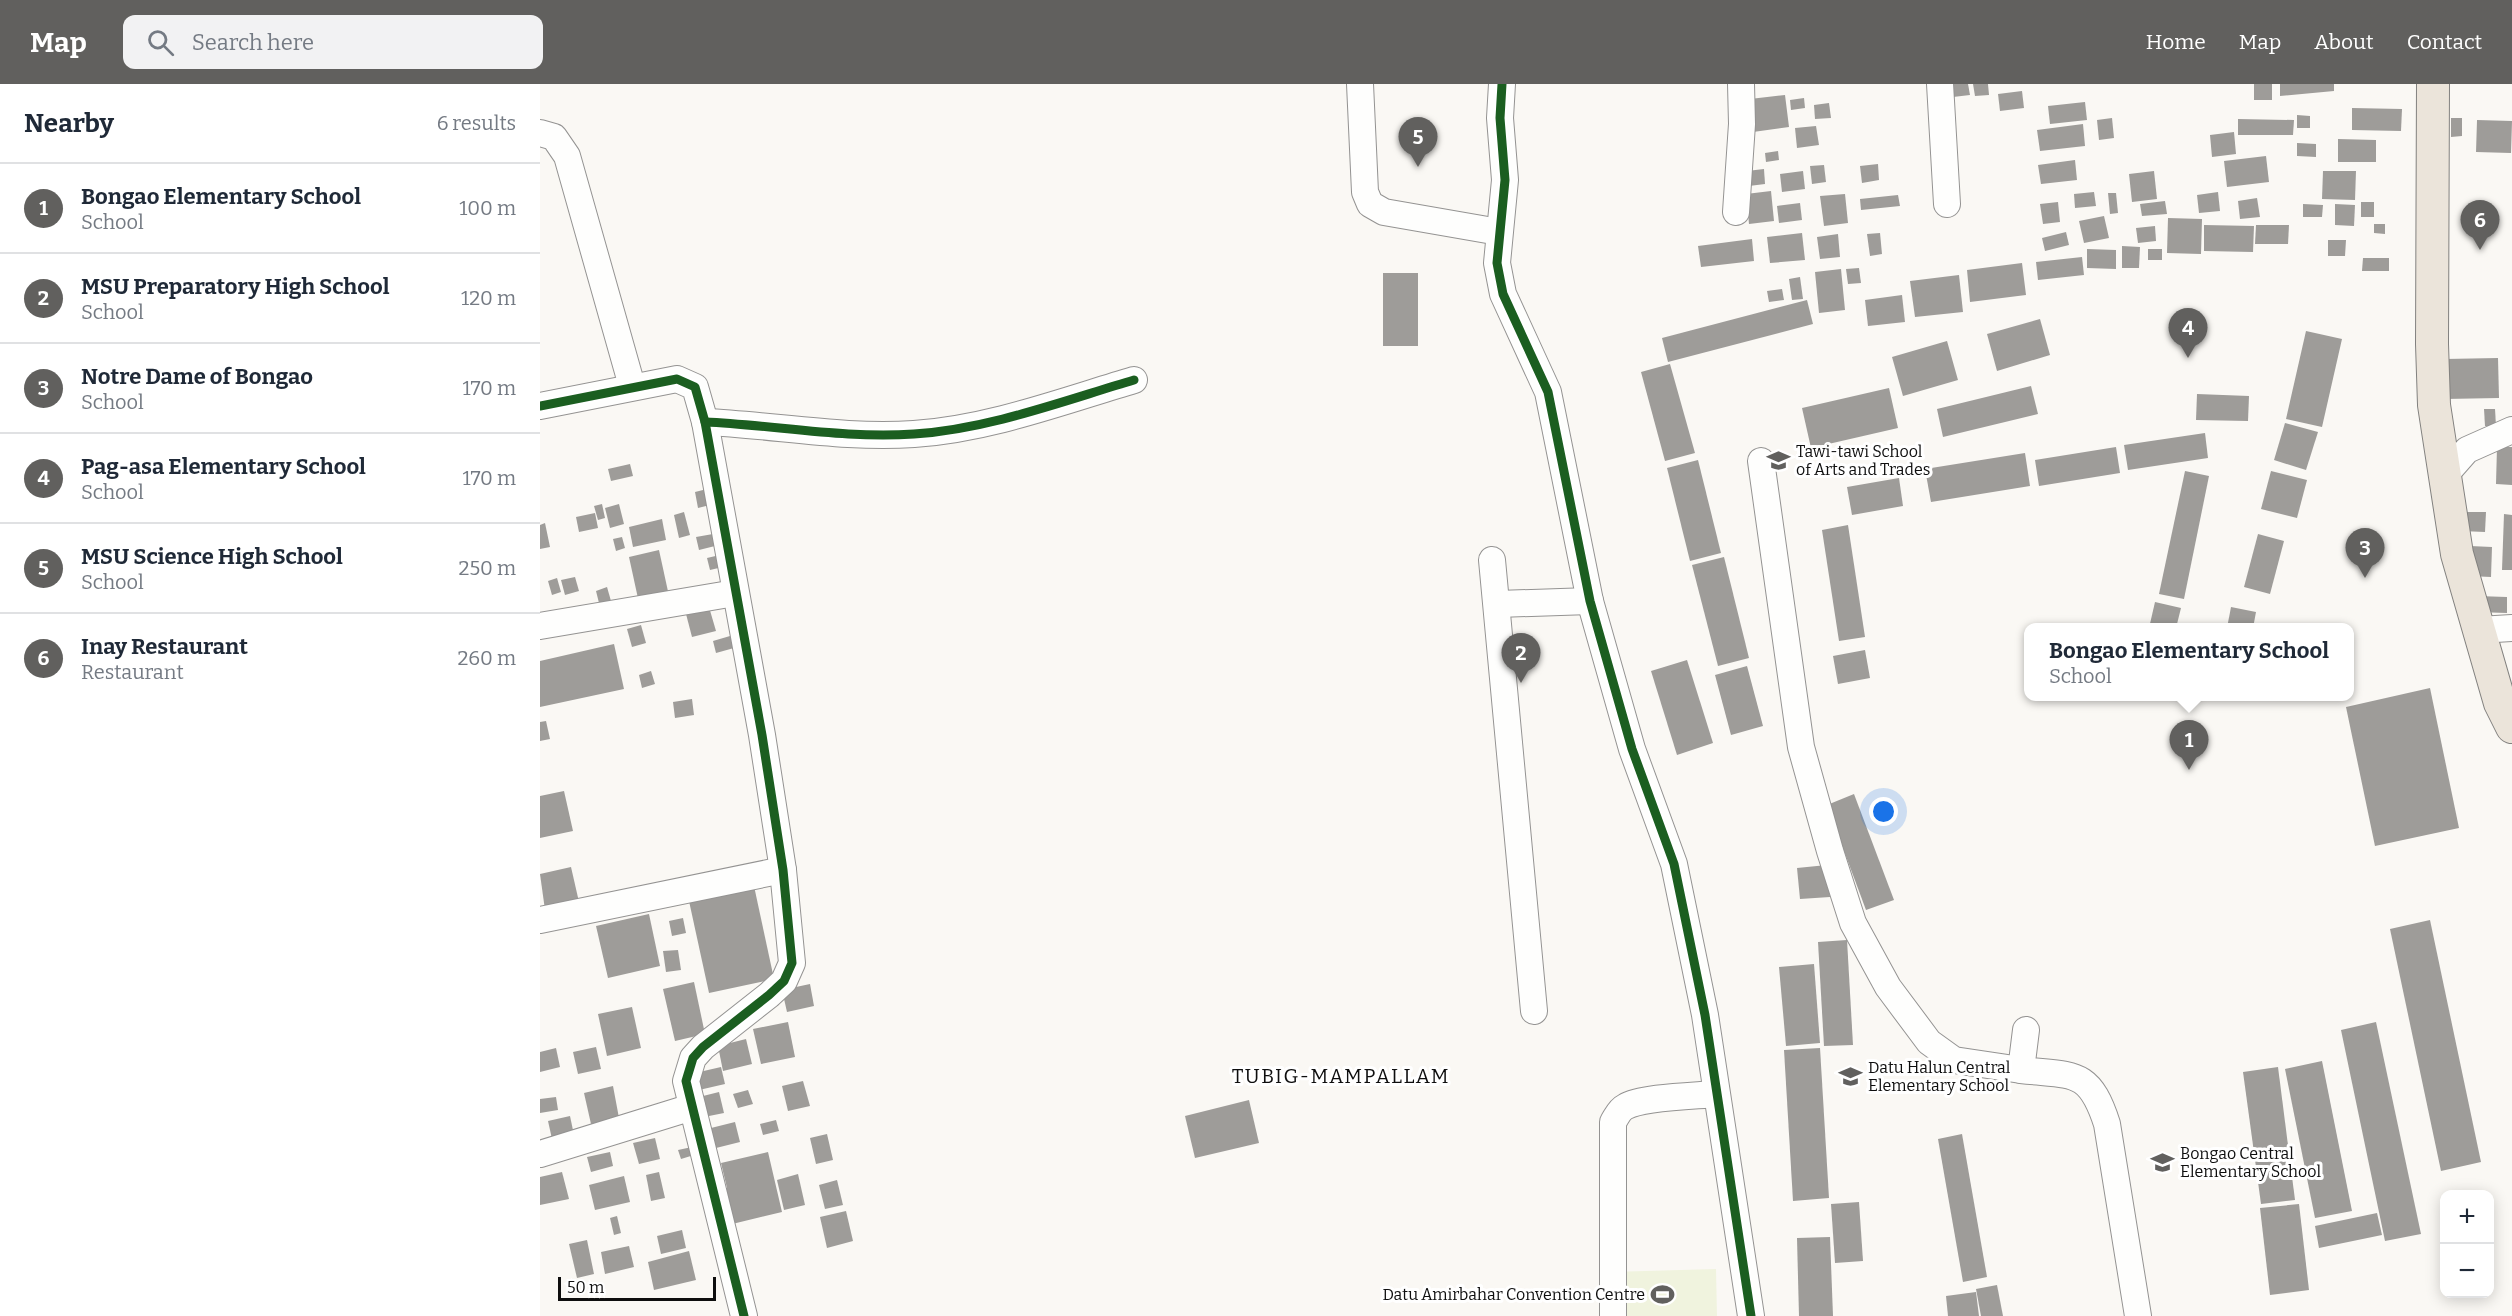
<!DOCTYPE html>
<meta charset="utf-8">
<style>
body{margin:0;font-family:Bitter,serif;background:#f2f2f3;color:#1f2937}
.controls{position:absolute;right:18px;bottom:18px;display:grid;overflow:hidden;border-radius:12px;box-shadow:0 3px 15px #0003}
.controls button{width:54px;height:54px;display:grid;place-items:center;padding:0;border:0;border-bottom:2px solid #e0e1e3;background:#fff;color:#1f2937;font:30px sans-serif}
.scale{position:absolute;left:18px;bottom:15px;width:158px;box-sizing:border-box;padding-left:6px;border:3px solid #0e0e0e;border-top:0;font-size:16px;line-height:21px;white-space:nowrap;color:#0e0e0e;-webkit-text-stroke:4px #fff;paint-order:stroke}
.you{position:absolute;left:1344px;top:728px;width:21px;height:21px;margin:-15px;border:4px solid #fff;border-radius:50%;background:#1a73e8;box-shadow:0 0 0 9px #1a73e833}
.badge{display:grid;place-items:center;width:39px;height:39px;border-radius:50%;background:#61605e;color:#fff;font-size:20px;font-weight:700}
.pin{position:absolute;translate:-50% -50px;filter:drop-shadow(0 2px 3px #0008)}
.pin::after{content:'';position:absolute;top:32px;width:21px;height:18px;background:inherit;clip-path:polygon(0 0,100% 0,50% 100%)}
.popup{position:absolute;left:1484px;top:539px;width:330px;height:78px;box-sizing:border-box;display:grid;place-content:center;border-radius:12px;background:#fff;filter:drop-shadow(0 2px 4px #0005);font-size:20px;white-space:nowrap;color:#747a83}
.popup b{font-size:22px;color:#1f2937}
.popup::after{content:'';position:absolute;left:50%;top:100%;margin-left:-12px;border:12px solid transparent;border-top-color:#fff}
.list{margin:0;padding:0;list-style:none}
h2{display:flex;justify-content:space-between;align-items:center;height:78px;margin:0;padding:0 24px;font-size:26px}
h2 small{font-size:20px;font-weight:400;color:#747a83}
.list li{display:grid;grid-template-columns:39px 1fr auto;gap:18px;align-items:center;box-sizing:border-box;height:90px;padding:0 24px;border-top:2px solid #e0e1e3}
.list b{display:block;font-size:22px;white-space:nowrap}
.list p{margin:0;font-size:20px;white-space:nowrap;color:#747a83}
.list em{font-size:20px;font-style:normal;color:#747a83}
.icon{flex:none;width:33px;height:33px;fill:none;stroke:currentColor;stroke-width:2;stroke-linecap:round;stroke-linejoin:round}
.map{position:relative;flex:none;width:1972px;height:1232px;overflow:hidden}
header{display:flex;align-items:center;gap:36px;box-sizing:border-box;height:84px;padding:0 30px;background:#61605e;color:#fff}
header strong{font-size:28px}
nav{display:flex;gap:33px;margin-inline-start:auto;font-size:21px}
.search{width:420px;height:54px;background:#f2f2f3;display:flex;align-items:center;gap:15px;box-sizing:border-box;padding:0 21px;border-radius:12px;color:#747a83;font-size:22px}
main{display:flex}
aside{flex:1;background:#fff}
.map>svg:first-child{display:block}
.pitch{fill:#f0f3de}
.building{fill:#9e9c99}
.lines{fill:none;stroke-linecap:round;stroke-linejoin:round}
.minor-casing{stroke:#949392;stroke-width:28}
.major-casing{stroke:#82817f;stroke-width:34}
.minor{stroke:#fefefd;stroke-width:26}
.major{stroke:#ebe4da;stroke-width:32}
.cycleway-casing{stroke:#fff;stroke-width:13}
.cycleway{stroke:#1b5e20;stroke-width:9}
.labels{text-anchor:middle;stroke-width:6;stroke-linejoin:round;paint-order:stroke}
.poi-label{font-size:16px;fill:#0e0e0e;stroke:#fff;text-anchor:start}
.quarter-label{font-size:20px;letter-spacing:1.5px;fill:#0e0e0e;stroke:#fff}
</style>
<header>
<strong>Map</strong>
<div class="search"><svg class="icon" aria-label="search" viewBox="0 0 24 24"><circle cx="10" cy="10" r="6"/><path d="M15 15l6 6"/></svg>Search here</div>
<nav><a>Home</a><a>Map</a><a>About</a><a>Contact</a></nav>
</header>
<main>
<aside>
<h2>Nearby<small>6 results</small></h2>
<ul class="list">
<li><span class="badge">1</span><div><b>Bongao Elementary School</b><p>School</p></div><em>100 m</em></li>
<li><span class="badge">2</span><div><b>MSU Preparatory High School</b><p>School</p></div><em>120 m</em></li>
<li><span class="badge">3</span><div><b>Notre Dame of Bongao</b><p>School</p></div><em>170 m</em></li>
<li><span class="badge">4</span><div><b>Pag-asa Elementary School</b><p>School</p></div><em>170 m</em></li>
<li><span class="badge">5</span><div><b>MSU Science High School</b><p>School</p></div><em>250 m</em></li>
<li><span class="badge">6</span><div><b>Inay Restaurant</b><p>Restaurant</p></div><em>260 m</em></li>
</ul>
</aside>
<div class="map">
<svg width="1972" height="1232" viewBox="0 0 1972 1232">
<rect width="100%" height="100%" fill="#faf8f4"/>
<path class="pitch" d="M1176,1185L1177,1232H1071L1070,1188Z"/>
<g class="building">
<path d="M1411,0H1428L1430,11L1413,13Z"/>
<path d="M1433,0H1448L1449,11L1435,12Z"/>
<rect x="1714" y="0" width="18" height="16"/>
<path d="M1740,0H1794V7L1740,12Z"/>
<path d="M1482,7L1484,24L1460,27L1458,10Z"/>
<path d="M1245,11L1249,43L1213,48L1210,15Z"/>
<path d="M1264,14L1265,24L1251,26L1250,16Z"/>
<path d="M1545,18L1547,36L1510,40L1508,22Z"/>
<path d="M1289,19L1291,34L1275,35L1274,21Z"/>
<path d="M1812,24L1862,25L1861,47L1812,46Z"/>
<path d="M1757,31L1770,32V44H1757Z"/>
<path d="M1572,34L1574,54L1559,56L1557,36Z"/>
<path d="M1911,34H1922V52L1911,53Z"/>
<path d="M1698,35L1754,36L1753,51H1698Z"/>
<path d="M1937,36L1972,37L1971,69L1936,68Z"/>
<path d="M1543,40L1545,62L1500,67L1497,46Z"/>
<path d="M1276,42L1279,61L1257,64L1255,44Z"/>
<path d="M1694,48L1696,70L1672,73L1670,51Z"/>
<path d="M1798,55L1836,56V78H1798Z"/>
<path d="M1757,59L1776,60V73L1757,72Z"/>
<path d="M1238,67L1239,76L1226,78L1225,69Z"/>
<path d="M1726,72L1729,98L1687,103L1684,77Z"/>
<path d="M1535,76L1537,96L1501,100L1498,81Z"/>
<path d="M1338,80L1339,96L1322,99L1320,82Z"/>
<path d="M1284,81L1286,98L1272,100L1270,82Z"/>
<path d="M1224,85L1225,100L1209,102L1207,87Z"/>
<path d="M1263,87L1265,105L1242,108L1240,90Z"/>
<path d="M1614,87L1617,115L1592,118L1589,90Z"/>
<path d="M1783,87H1816L1815,116L1782,115Z"/>
<path d="M1231,107L1234,137L1209,140L1206,110Z"/>
<path d="M1554,108L1556,122L1535,124L1534,110Z"/>
<path d="M1678,108L1680,127L1659,129L1657,111Z"/>
<path d="M1568,109H1576L1578,129L1570,130Z"/>
<path d="M1305,110L1308,139L1284,142L1280,112Z"/>
<path d="M1358,111L1360,122L1321,126L1320,115Z"/>
<path d="M1717,114L1720,133L1700,135L1698,117Z"/>
<path d="M1625,117L1627,130L1602,132L1600,120Z"/>
<path d="M1518,118L1520,138L1503,140L1500,120Z"/>
<rect x="1821" y="118" width="13" height="15"/>
<path d="M1260,119L1262,136L1239,139L1237,122Z"/>
<path d="M1763,120L1783,121L1782,133H1763Z"/>
<path d="M1795,120L1815,121L1814,142L1795,141Z"/>
<path d="M1564,132L1569,154L1544,159L1539,137Z"/>
<path d="M1628,134L1662,135L1661,170L1627,169Z"/>
<path d="M1834,140H1845V150L1834,149Z"/>
<path d="M1664,141L1714,142L1713,168L1664,167Z"/>
<path d="M1716,141H1749L1748,160H1715Z"/>
<path d="M1615,142L1616,157L1598,159L1596,144Z"/>
<path d="M1526,148L1529,161L1505,167L1502,154Z"/>
<path d="M1262,149L1265,176L1230,179L1227,153Z"/>
<path d="M1340,149L1342,170L1330,172L1327,150Z"/>
<path d="M1298,150L1300,173L1280,175L1277,153Z"/>
<path d="M1212,155L1214,177L1161,183L1158,162Z"/>
<path d="M1788,156H1806L1805,172H1788Z"/>
<path d="M1582,162L1600,163L1599,184H1582Z"/>
<path d="M1547,165L1576,166V185L1547,184Z"/>
<rect x="1608" y="165" width="14" height="11"/>
<path d="M1542,173L1544,191L1498,196L1496,178Z"/>
<path d="M1823,174H1849V187H1822Z"/>
<path d="M1482,179L1486,211L1430,218L1427,186Z"/>
<path d="M1319,184L1321,199L1308,200L1306,185Z"/>
<path d="M1301,185L1305,226L1279,229L1275,188Z"/>
<rect x="843" y="189" width="35" height="73"/>
<path d="M1419,191L1423,228L1375,233L1370,197Z"/>
<path d="M1260,193L1263,215L1252,216L1249,195Z"/>
<path d="M1242,205L1244,216L1229,218L1227,207Z"/>
<path d="M1362,211L1365,238L1328,242L1325,216Z"/>
<path d="M1267,216L1273,240L1128,278L1122,254Z"/>
<path d="M1500,235L1510,271L1457,287L1447,250Z"/>
<path d="M1766,247L1802,255L1782,343L1746,335Z"/>
<path d="M1407,257L1418,296L1363,312L1352,273Z"/>
<path d="M1958,274L1959,314L1905,315V275Z"/>
<path d="M1130,280L1155,369L1125,377L1101,288Z"/>
<path d="M1491,302L1498,330L1403,353L1397,325Z"/>
<path d="M1349,304L1358,344L1271,364L1262,324Z"/>
<path d="M1657,310L1709,312L1708,337L1656,336Z"/>
<path d="M1944,325H1955L1956,342H1945Z"/>
<path d="M1745,339L1778,348L1766,386L1734,376Z"/>
<path d="M1665,349L1668,374L1588,386L1584,361Z"/>
<path d="M1576,363L1580,389L1499,402L1495,376Z"/>
<path d="M1957,363H1972V401L1956,400Z"/>
<path d="M1485,369L1490,402L1391,418L1385,385Z"/>
<path d="M1158,376L1181,469L1150,477L1127,384Z"/>
<path d="M90,380L93,392L71,397L68,385Z"/>
<path d="M1645,387L1669,392L1644,515L1619,510Z"/>
<path d="M1731,387L1767,396L1757,434L1721,425Z"/>
<path d="M1359,394L1363,422L1312,431L1307,403Z"/>
<path d="M167,405L170,421L158,424L155,408Z"/>
<path d="M62,420L65,434L58,436L54,422Z"/>
<path d="M79,420L84,440L70,444L65,424Z"/>
<path d="M144,428L150,451L139,454L134,431Z"/>
<path d="M1921,428H1946L1945,448L1921,447Z"/>
<path d="M55,429L58,444L39,448L36,433Z"/>
<path d="M1964,430L1972,431V486H1962Z"/>
<path d="M122,435L126,456L93,463L89,443Z"/>
<path d="M5,439L10,463L0,465V441Z"/>
<path d="M1308,441L1325,553L1299,557L1282,446Z"/>
<path d="M173,450L175,462L159,466L156,453Z"/>
<path d="M1718,450L1744,457L1730,510L1704,503Z"/>
<path d="M82,453L85,464L76,467L73,455Z"/>
<path d="M1930,462L1952,463L1951,493L1929,492Z"/>
<path d="M119,466L129,512L99,519L89,473Z"/>
<path d="M184,470L187,482L170,486L167,474Z"/>
<path d="M1184,473L1209,574L1178,582L1152,481Z"/>
<path d="M35,493L39,507L25,511L21,496Z"/>
<path d="M17,494L21,508L12,511L8,497Z"/>
<path d="M67,503L73,524L61,527L56,507Z"/>
<path d="M1937,512L1967,513V529L1936,528Z"/>
<path d="M1615,518L1641,524L1636,544H1609Z"/>
<path d="M169,523L176,547L152,553L146,530Z"/>
<path d="M1691,523L1716,528L1713,544H1687Z"/>
<path d="M101,541L106,559L92,563L87,545Z"/>
<path d="M190,552L194,564L176,569L173,557Z"/>
<path d="M74,560L84,605L0,623V577Z"/>
<path d="M1325,566L1330,594L1298,600L1293,572Z"/>
<path d="M1147,576L1173,659L1137,671L1111,587Z"/>
<path d="M1207,582L1223,642L1191,651L1175,591Z"/>
<path d="M111,587L115,600L102,604L99,591Z"/>
<path d="M1890,604L1919,744L1835,762L1806,623Z"/>
<path d="M152,615L154,631L135,634L133,618Z"/>
<path d="M6,637L10,655L0,657V638Z"/>
<path d="M24,707L33,747L0,754V712Z"/>
<path d="M1314,710L1354,816L1326,826L1287,721Z"/>
<path d="M1287,781L1290,813L1260,815L1257,784Z"/>
<path d="M31,783L39,818L5,826L0,790Z"/>
<path d="M214,802L234,895L169,909L149,817Z"/>
<path d="M109,830L120,882L68,894L56,842Z"/>
<path d="M143,834L146,849L132,852L129,837Z"/>
<path d="M1890,836L1941,1078L1901,1087L1850,845Z"/>
<path d="M1307,856L1313,961L1284,962L1278,858Z"/>
<path d="M138,866L141,886L126,888L123,867Z"/>
<path d="M1274,880L1280,959L1246,962L1239,883Z"/>
<path d="M154,898L165,950L135,957L123,905Z"/>
<path d="M270,900L274,922L247,928L242,906Z"/>
<path d="M92,923L101,964L67,972L58,930Z"/>
<path d="M248,938L255,973L221,980L213,945Z"/>
<path d="M1836,938L1881,1150L1845,1157L1801,946Z"/>
<path d="M206,955L212,980L183,987L178,962Z"/>
<path d="M56,963L61,985L38,990L33,968Z"/>
<path d="M16,964L20,983L0,988V968Z"/>
<path d="M1280,964L1289,1114L1253,1117L1244,966Z"/>
<path d="M1782,977L1812,1127L1775,1134L1745,985Z"/>
<path d="M181,983L185,1000L159,1006L155,989Z"/>
<path d="M1738,983L1755,1116L1721,1120L1703,988Z"/>
<path d="M263,997L270,1022L248,1027L242,1002Z"/>
<path d="M73,1002L79,1034L51,1040L44,1009Z"/>
<path d="M208,1006L213,1020L198,1024L193,1010Z"/>
<path d="M179,1008L184,1029L164,1033L159,1013Z"/>
<path d="M16,1013L18,1026L0,1029V1015Z"/>
<path d="M709,1016L719,1059L655,1074L645,1032Z"/>
<path d="M30,1032L34,1051L12,1055L8,1037Z"/>
<path d="M236,1036L239,1047L223,1051L220,1040Z"/>
<path d="M195,1038L200,1058L176,1064L171,1044Z"/>
<path d="M287,1050L293,1076L276,1080L270,1054Z"/>
<path d="M1422,1050L1447,1193L1423,1198L1398,1055Z"/>
<path d="M115,1054L120,1075L99,1080L93,1059Z"/>
<path d="M152,1063L154,1071L141,1075L138,1066Z"/>
<path d="M70,1068L73,1082L51,1088L47,1073Z"/>
<path d="M228,1068L242,1128L184,1142L176,1107L187,1104L181,1079Z"/>
<path d="M22,1088L29,1115L0,1121V1093Z"/>
<path d="M119,1088L125,1114L111,1117L106,1091Z"/>
<path d="M258,1090L265,1121L244,1126L237,1096Z"/>
<path d="M84,1092L90,1118L55,1126L49,1101Z"/>
<path d="M297,1096L303,1121L285,1125L279,1101Z"/>
<path d="M1319,1118L1323,1177L1295,1179L1291,1120Z"/>
<path d="M1759,1120L1769,1206L1730,1211L1720,1124Z"/>
<path d="M306,1127L313,1157L287,1164L280,1133Z"/>
<path d="M1837,1129L1842,1151L1779,1164L1775,1142Z"/>
<path d="M77,1132L81,1149L74,1151L70,1134Z"/>
<path d="M142,1146L146,1164L121,1170L117,1152Z"/>
<path d="M1290,1153L1293,1232H1259L1257,1154Z"/>
<path d="M47,1156L54,1190L37,1194L29,1160Z"/>
<path d="M89,1162L94,1183L65,1190L61,1168Z"/>
<path d="M149,1167L156,1196L114,1206L108,1178Z"/>
<path d="M1457,1201L1463,1232H1441L1436,1205Z"/>
<path d="M1436,1208L1439,1232H1408L1406,1212Z"/>
</g>
<g class="lines">
<defs>
<g id="minor">
<path d="M820,0L825,108L830,120L844,128L959,148"/>
<path d="M962,0L960,34L965,96L957,179L963,210L1008,308L1050,517L1092,665L1134,780L1165,931L1211,1232"/>
<path d="M1400,0L1407,120"/>
<path d="M0,49L14,53L27,72L92,302"/>
<path d="M1196,128L1202,40L1201,0"/>
<path d="M0,322L137,295L155,303L165,338L222,651L243,786L252,879L244,897L229,911L163,963L153,974L146,997L204,1232"/>
<path d="M165,338C235,341 305,355 374,350C449,345 523,317 594,296"/>
<path d="M1221,377L1261,663L1290,767L1313,839L1348,903L1389,958L1414,976L1481,986"/>
<path d="M1905,391L1927,366L1972,346"/>
<path d="M952,476L994,927"/>
<path d="M958,520L1050,517"/>
<path d="M0,542L195,509"/>
<path d="M1939,546L1972,544"/>
<path d="M0,836L243,786"/>
<path d="M1486,946L1481,986C1533,992 1549,984 1567,1040L1598,1232"/>
<path d="M0,1070L152,1023"/>
<path d="M1073,1232V1038C1077,1032 1079,1026 1085,1023C1101,1013 1154,1012 1175,1010"/>
</g>
<path id="major" d="M1893,0L1892,260L1894,321L1917,470L1960,619L1972,643"/>
</defs>
<use href="#minor" class="minor-casing"/>
<use href="#major" class="major-casing"/>
<use href="#minor" class="minor"/>
<use href="#major" class="major"/>
<defs>
<g id="cycleway">
<path d="M962,0L960,34L965,96L957,179L963,210L1008,308L1050,517L1092,665L1134,780L1165,931L1211,1232"/>
<path d="M0,322L137,295L155,303L165,338L222,651L243,786L252,879L244,897L229,911L163,963L153,974L146,997L204,1232"/>
<path d="M165,338C235,341 305,355 374,350C449,345 523,317 594,296"/>
</g>
</defs>
<use href="#cycleway" class="cycleway-casing"/>
<use href="#cycleway" class="cycleway"/>
</g>
<defs>
<symbol id="school-bare" viewBox="-9 -9 18 18"><path d="M0-5L7-2L0 1L-7-2ZM-4 1L0 2.5L4 1V4Q0 6-4 4Z" fill="#61605e" stroke="#fff" stroke-width="2.5" paint-order="stroke"/></symbol>
<symbol id="stadium-bare" viewBox="-9 -9 18 18"><path d="M0-5a6.5 5 0 1 0 0 10a6.5 5 0 1 0 0-10ZM-3.5-1.8h7v3.6h-7Z" fill="#61605e" stroke="#fff" stroke-width="2.5" paint-order="stroke"/></symbol>
</defs>
<g fill-rule="evenodd">
<use href="#school-bare" x="1222" y="360" width="33" height="33"/>
<use href="#school-bare" x="1294" y="976" width="33" height="33"/>
<use href="#school-bare" x="1606" y="1062" width="33" height="33"/>
<use href="#stadium-bare" x="1106" y="1194" width="33" height="33"/>
</g>
<g class="labels">
<g class="poi-label">
<text x="1256" y="373">Tawi-tawi School<tspan x="1256" dy="18">of Arts and Trades</tspan></text>
<text x="1328" y="989">Datu Halun Central<tspan x="1328" dy="18">Elementary School</tspan></text>
<text x="1640" y="1075">Bongao Central<tspan x="1640" dy="18">Elementary School</tspan></text>
<text x="1105" y="1216" text-anchor="end">Datu Amirbahar Convention Centre</text>
</g>
<g class="quarter-label">
<text x="801" y="999">TUBIG-MAMPALLAM</text>
</g>
</g>
</svg>
<div class="controls">
<button>+</button>
<button>−</button>
</div>
<div class="scale">50 m</div>
<div class="you"></div>
<div class="pin badge" style="left:1649px;top:686px">1</div>
<div class="popup"><b>Bongao Elementary School</b>School</div>
<div class="pin badge" style="left:981px;top:599px">2</div>
<div class="pin badge" style="left:1825px;top:494px">3</div>
<div class="pin badge" style="left:1648px;top:274px">4</div>
<div class="pin badge" style="left:878px;top:83px">5</div>
<div class="pin badge" style="left:1940px;top:166px">6</div>
</div>
</main>
